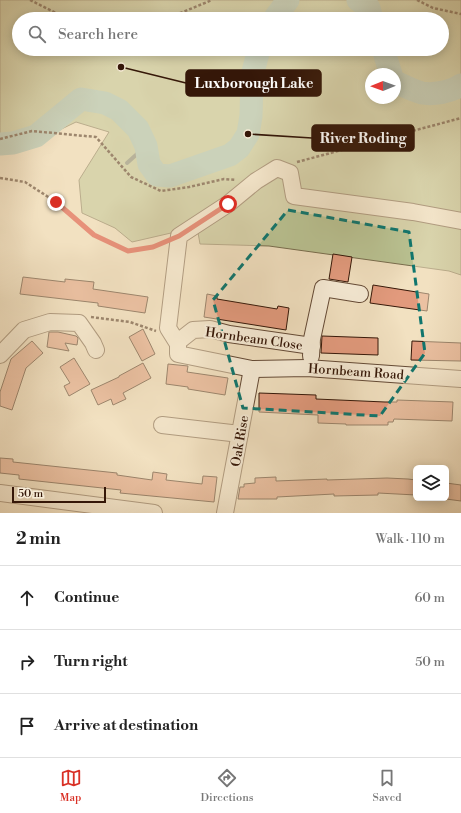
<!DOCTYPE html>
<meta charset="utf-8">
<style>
body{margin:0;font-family:"Libre Bodoni",serif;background:#f2f2f2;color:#222}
.controls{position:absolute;right:12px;bottom:12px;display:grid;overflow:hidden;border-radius:6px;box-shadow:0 2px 10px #0003}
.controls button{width:36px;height:36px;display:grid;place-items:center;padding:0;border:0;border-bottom:1px solid #e0e0e0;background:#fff;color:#222;font:20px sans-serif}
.compass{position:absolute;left:365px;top:68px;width:36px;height:36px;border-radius:50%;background:#fff;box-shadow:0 2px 10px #0003;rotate:269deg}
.scale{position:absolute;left:12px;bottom:10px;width:94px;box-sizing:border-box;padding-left:4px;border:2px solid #351708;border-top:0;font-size:11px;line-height:14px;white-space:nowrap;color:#351708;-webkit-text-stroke:3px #f7ecd7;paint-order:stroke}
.stop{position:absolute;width:12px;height:12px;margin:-9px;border:3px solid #d93025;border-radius:50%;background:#fff}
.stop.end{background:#d93025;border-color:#fff;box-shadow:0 1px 4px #0008}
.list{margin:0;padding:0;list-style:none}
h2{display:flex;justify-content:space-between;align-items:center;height:52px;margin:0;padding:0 16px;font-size:17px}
h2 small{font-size:13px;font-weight:400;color:#767676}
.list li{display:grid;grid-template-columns:26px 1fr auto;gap:12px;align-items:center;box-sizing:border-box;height:64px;padding:0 16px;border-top:1px solid #e0e0e0}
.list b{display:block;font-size:15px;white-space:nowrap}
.list em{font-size:13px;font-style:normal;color:#767676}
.icon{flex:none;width:22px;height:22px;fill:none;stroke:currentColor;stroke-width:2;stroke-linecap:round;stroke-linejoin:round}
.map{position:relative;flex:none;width:461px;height:513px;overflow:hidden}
.search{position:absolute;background:#fff;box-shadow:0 2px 10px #0003;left:12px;right:12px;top:12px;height:44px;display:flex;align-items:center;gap:10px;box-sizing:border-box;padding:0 14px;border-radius:22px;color:#767676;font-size:15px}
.sheet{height:244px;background:#fff}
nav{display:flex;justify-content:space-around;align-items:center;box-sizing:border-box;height:56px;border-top:1px solid #e0e0e0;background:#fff;font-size:11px;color:#767676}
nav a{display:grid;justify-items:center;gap:2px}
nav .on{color:#d93025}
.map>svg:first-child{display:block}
.green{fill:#bac393;stroke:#786d4e;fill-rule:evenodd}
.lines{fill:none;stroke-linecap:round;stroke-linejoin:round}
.stream{stroke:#727b6e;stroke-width:4}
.river{stroke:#9bbeb2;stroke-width:23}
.building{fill:#e29a7d;stroke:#351708}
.minor-casing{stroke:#644a36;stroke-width:18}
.path{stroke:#351708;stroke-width:2.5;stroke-dasharray:3 2;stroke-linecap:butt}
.minor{stroke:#f7ecd7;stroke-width:16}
.route{stroke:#d93025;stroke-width:5}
.marked{fill:none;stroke:#0f766e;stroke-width:3;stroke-dasharray:8 5;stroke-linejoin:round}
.labels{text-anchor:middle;stroke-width:4;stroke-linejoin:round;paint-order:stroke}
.street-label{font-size:13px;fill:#351708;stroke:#f7ecd7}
.leader{fill:none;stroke:#351708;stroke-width:1.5}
.callout-dot{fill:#351708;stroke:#f7ecd7;stroke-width:1.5}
.callout{fill:#351708;stroke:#351708;stroke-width:1.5}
.callout-label{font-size:14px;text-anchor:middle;font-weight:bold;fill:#fff}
</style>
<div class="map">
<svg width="461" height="513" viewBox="0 0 461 513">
<rect width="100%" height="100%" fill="#f2e1c1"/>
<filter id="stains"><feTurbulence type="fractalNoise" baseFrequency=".005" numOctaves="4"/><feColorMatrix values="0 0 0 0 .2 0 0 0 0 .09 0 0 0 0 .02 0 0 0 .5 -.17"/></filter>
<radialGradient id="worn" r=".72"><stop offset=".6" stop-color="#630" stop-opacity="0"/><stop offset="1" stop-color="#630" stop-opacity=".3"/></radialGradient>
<path class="green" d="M0,0H461V275L449,271L269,246L200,244L197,227L132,242L115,228L82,213L79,180L109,132L76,122L14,152L0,133ZM19,19H442V49H19ZM371,74H395V98H371Z"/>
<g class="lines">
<path class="stream" d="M127,163L146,146"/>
<g class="river">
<path d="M358,0L369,8L372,19"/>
<path d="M274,19L288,0"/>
<path d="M383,49L391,74"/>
<path d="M395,82C403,85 413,91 422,93C433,95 451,92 461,85"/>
<path d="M0,144L13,143L36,136L81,99L105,103L119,110L138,129L146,146L149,164L157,175L170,176L230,155L239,148L248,134L251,116L252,76L259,49"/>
</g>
</g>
<g class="building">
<path d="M333,254L352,257L348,282L329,279Z"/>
<path d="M23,277L65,282V279L94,282L93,289L148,297L145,313L98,306V303L20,294Z"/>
<path d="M373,285L429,294L427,311L370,303Z"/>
<path d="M207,294L217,296V299L277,309L278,306L289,308L286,330L204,317Z"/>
<path d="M143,329L155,354L142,361L129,337Z"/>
<path d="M49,332H58L76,336L78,338L77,345L65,343L69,351L47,347Z"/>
<path d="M322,336L378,338V355L321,353Z"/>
<path d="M32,341L43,353L26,368L12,410L0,406V392L11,359Z"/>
<path d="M412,341L461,343V361L411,360Z"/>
<path d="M74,358L90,384L69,396L64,386L70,383L60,367Z"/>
<path d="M143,363L151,378L123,393L126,399L113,405L111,399L98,405L91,390L119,377V376Z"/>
<path d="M168,364L188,366L187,372L228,378L225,395L188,389V387L166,384Z"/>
<path d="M259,393L316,395V399L385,402H397V400L453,402L452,421L394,419L393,422H388V425H346V424L318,423V415L259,412Z"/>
<path d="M0,458L13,459V462L117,473V475L152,480L153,472L167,474L166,480L202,484L203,476L217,477L214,502L120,493L121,490L19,479V475L0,473Z"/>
<path d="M276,477V481L327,479V480L387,478L408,479L416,480V495L378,493V495L334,496V494L277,497V499H238L240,487H244V484L255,483V478Z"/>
<path d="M446,483L461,485V501L446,499Z"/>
</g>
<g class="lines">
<defs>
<g id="minor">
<path d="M461,221L413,212L294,196L290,173L277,168L256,181L228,204L179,236L168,328L178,344V354L252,369L307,368L461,379"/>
<path d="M178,344L179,341L193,330L210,329L229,334L312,346"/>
<path d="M0,355L24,330L50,322L79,323L93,343L96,350"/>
<path d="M311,356L312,339L323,288L360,294"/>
<path d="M162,425L240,434"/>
<path d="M0,493L154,513"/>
<path d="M225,513L252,369"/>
</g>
</defs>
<use href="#minor" class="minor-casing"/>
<g class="path">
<path d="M30,0L68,19"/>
<path d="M417,0L433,8L461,14"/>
<path d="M166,19L212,0"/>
<path d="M0,139L32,131L96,137L131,177L161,191L189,187L224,179L236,180"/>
<path d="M297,162L461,118"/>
<path d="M0,178L25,182L56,202L94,235L128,251L153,247L164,242"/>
<path d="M91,317L130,322L156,331"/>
</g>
<use href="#minor" class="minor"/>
</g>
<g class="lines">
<path class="route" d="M56,202L94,235L128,251L153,247L179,236L228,204"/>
</g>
<path d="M0 0H461V513H0ZM288,210L409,232L425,353L380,416L243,408L213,300Z" fill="#f2e1c1" fill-opacity=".55" fill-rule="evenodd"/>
<path class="marked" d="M288,210L409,232L425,353L380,416L243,408L213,300Z"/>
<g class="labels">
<g class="street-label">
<text transform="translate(254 338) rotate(8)" y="5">Hornbeam Close</text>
<text transform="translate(356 371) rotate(4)" y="5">Hornbeam Road</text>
<text transform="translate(239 441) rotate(-80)" y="5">Oak Rise</text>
</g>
</g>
<path class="leader" d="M121 67L186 83M248 134L312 138"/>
<g class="callout-dot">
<circle cx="121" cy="67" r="4"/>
<circle cx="248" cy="134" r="4"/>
</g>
<g class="callout">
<rect x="186" y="70" width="135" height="26" rx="4"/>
<rect x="312" y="125" width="102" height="26" rx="4"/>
</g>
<g class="callout-label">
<text x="254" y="88">Luxborough Lake</text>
<text x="363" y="143">River Roding</text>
</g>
<rect width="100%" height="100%" filter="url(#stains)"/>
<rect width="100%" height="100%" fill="url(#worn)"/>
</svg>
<div class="controls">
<button><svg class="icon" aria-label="layers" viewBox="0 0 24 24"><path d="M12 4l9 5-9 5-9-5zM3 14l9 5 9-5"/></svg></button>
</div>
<svg class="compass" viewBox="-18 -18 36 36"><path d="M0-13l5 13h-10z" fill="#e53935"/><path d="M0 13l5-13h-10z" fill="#767676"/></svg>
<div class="scale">50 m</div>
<div class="stop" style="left:228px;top:204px"></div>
<div class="stop end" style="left:56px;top:202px"></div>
<div class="search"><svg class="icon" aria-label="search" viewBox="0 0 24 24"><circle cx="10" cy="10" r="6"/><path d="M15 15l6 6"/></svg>Search here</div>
</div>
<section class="sheet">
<h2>2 min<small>Walk · 110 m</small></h2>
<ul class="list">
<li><svg class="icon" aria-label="ahead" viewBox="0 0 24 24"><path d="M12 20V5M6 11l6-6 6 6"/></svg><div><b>Continue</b></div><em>60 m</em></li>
<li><svg class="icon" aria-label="right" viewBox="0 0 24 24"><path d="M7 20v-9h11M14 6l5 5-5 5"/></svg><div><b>Turn right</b></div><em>50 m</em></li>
<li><svg class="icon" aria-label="arrive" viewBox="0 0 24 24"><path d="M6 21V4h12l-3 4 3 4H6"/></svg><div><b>Arrive at destination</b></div></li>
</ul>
</section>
<nav>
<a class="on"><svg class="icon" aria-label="map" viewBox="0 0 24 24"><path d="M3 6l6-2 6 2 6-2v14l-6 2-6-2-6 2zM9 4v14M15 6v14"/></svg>Map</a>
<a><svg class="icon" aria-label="directions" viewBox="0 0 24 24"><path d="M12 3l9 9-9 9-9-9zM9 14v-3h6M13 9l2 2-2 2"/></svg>Directions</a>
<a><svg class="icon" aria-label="saved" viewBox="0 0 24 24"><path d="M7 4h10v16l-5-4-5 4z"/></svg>Saved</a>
</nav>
